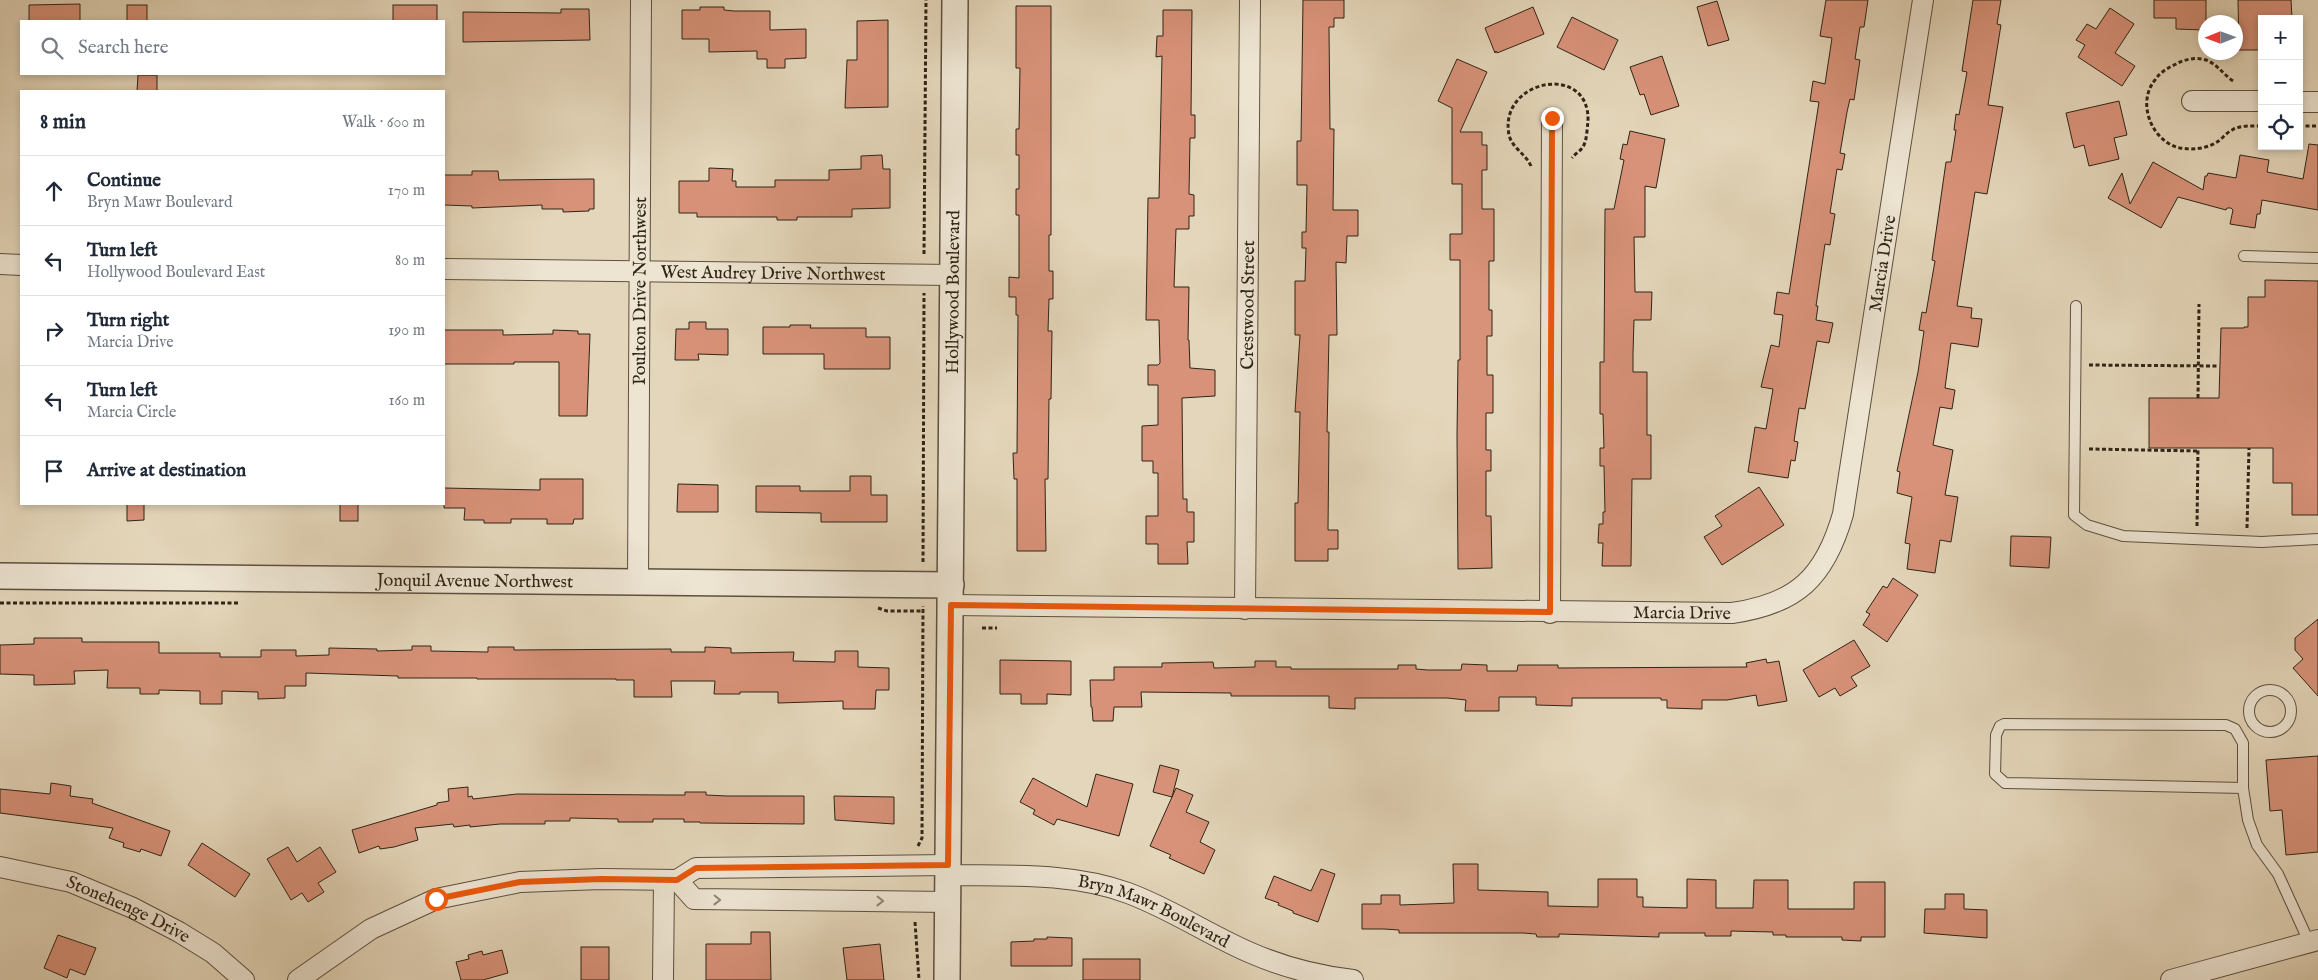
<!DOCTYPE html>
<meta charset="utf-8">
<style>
body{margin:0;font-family:"IM FELL English",serif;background:#f2f2f3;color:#1f2937}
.controls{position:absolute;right:15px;top:15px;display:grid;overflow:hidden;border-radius:0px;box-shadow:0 2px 8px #0003}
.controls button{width:45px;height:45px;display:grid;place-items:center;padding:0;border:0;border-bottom:1px solid #e0e1e3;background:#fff;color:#1f2937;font:25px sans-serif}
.compass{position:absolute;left:2198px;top:15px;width:45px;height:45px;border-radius:50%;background:#fff;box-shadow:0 2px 8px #0003;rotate:269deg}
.stop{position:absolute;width:15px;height:15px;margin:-11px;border:4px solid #ea580c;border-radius:50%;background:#fff}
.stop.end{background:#ea580c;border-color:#fff;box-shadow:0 1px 5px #0008}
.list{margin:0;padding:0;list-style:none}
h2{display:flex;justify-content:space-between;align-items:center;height:65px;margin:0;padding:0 20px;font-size:21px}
h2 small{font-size:16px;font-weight:400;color:#747a83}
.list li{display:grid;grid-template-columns:32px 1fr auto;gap:15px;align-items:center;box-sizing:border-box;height:70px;padding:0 20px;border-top:1px solid #e0e1e3}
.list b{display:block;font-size:19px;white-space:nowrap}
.list p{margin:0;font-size:16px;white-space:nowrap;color:#747a83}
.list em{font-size:16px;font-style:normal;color:#747a83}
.icon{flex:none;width:28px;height:28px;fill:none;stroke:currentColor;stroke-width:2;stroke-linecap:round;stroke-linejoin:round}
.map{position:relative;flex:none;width:2318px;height:980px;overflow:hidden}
.search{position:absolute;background:#fff;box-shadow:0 2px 8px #0003;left:20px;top:20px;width:425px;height:55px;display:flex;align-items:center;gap:12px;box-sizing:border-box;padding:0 18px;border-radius:0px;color:#747a83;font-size:19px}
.panel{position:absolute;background:#fff;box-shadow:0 2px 8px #0003;left:20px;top:90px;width:425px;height:415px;border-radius:0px}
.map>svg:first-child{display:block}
.building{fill:#d89279;stroke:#2f2416}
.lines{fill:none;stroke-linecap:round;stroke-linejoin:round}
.service-casing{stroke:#5c503f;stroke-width:12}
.minor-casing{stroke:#5c503f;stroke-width:22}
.tertiary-casing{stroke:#5c503f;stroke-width:28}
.path{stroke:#2f2416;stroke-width:3;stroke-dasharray:4 2.5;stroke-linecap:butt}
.service{stroke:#ede4d2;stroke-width:10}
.minor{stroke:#ede4d2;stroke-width:20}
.tertiary{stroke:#ede4d2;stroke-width:25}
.oneway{stroke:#8e8474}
.route{stroke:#ea580c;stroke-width:6}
.labels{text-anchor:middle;stroke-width:4.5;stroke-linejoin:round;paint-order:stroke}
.street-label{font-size:18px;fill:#2f2416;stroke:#ede4d2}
</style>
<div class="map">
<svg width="2318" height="980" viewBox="0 0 2318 980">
<rect width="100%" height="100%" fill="#e4d6ba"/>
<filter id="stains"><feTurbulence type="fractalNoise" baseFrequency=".004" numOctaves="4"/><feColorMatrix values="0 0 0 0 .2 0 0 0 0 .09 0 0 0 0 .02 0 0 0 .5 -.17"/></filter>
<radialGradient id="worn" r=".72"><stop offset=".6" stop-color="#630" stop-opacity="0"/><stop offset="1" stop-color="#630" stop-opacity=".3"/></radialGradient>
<g class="building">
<path d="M1303,0H1344V18H1334V27H1329L1330,129H1334L1333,210H1358V236H1347L1346,263L1336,262L1337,335H1329L1327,432H1329L1328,530H1338V549H1328V561H1295V503H1298L1300,412H1295L1300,335H1295V281H1305L1306,248H1302V232H1306L1307,185H1297V141H1301Z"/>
<path d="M1826,0H1868L1864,27H1860L1855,59L1860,60L1854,100L1850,99L1847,112L1840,153L1845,154L1842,170L1837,169L1830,213L1835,214L1830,245L1825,244L1816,306H1818L1816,320L1833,323L1829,343L1817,341L1805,409L1799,408L1794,441L1798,442L1795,461L1791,460L1788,478L1748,472L1755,427L1766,429L1773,389L1761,387L1771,345L1779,347L1783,315L1774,314L1777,292L1789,294L1819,102L1810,101L1813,81L1825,84L1832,38L1820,36Z"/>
<path d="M1973,0H2001L1997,24L2001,25L1988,105L2003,107L1987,194L1975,192L1957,306L1972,308L1971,318L1982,319L1978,347L1951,343L1945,388L1955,390L1952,409L1940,407L1933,445L1953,450L1945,495L1958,497L1951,542L1940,540L1935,573L1907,569L1910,544L1905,543L1912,497L1897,493L1900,472L1897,471L1918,372L1924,331L1919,330L1922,312L1926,313L1935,261L1932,260L1946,162H1951L1956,130H1954L1956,114L1959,115L1967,72L1962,71Z"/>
<path d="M2154,0H2206V30L2176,29V18H2154Z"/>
<path d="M2238,0H2291L2292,19H2262V50H2239Z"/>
<path d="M1717,1L1729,40L1708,46L1697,7Z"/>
<path d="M80,4V21H29V5Z"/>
<rect x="127" y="5" width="20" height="16"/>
<rect x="393" y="5" width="44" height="16"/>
<path d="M1016,6H1051V235H1049V271H1053V299H1049L1048,331H1052L1051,399H1049L1048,479H1045L1046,551H1017V479H1014L1013,453H1017L1018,315H1016V297H1009V277L1019,278V215H1016V189H1019V155H1016V129H1019L1020,68H1016Z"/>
<path d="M700,7H724V10L734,11H770V30L806,29V58L785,59V68H767V59H757V51L709,52V39H682V10H700Z"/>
<path d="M1533,7L1544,34L1497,53L1496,51L1495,53L1485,28Z"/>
<path d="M2110,8L2134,24L2115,53L2135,66L2122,86L2078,57L2085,45L2076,40L2087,24L2096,29Z"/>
<path d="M561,9H589L590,40L463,42V12L561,13Z"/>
<path d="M1163,10H1192L1191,115H1195V138H1190L1189,194L1194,195V216H1189V229H1176L1174,287H1189L1188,340H1189L1190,368L1215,370V396L1182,398L1183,499H1187V512H1194V542H1187L1188,564H1158V544H1146V516H1158V473H1153V461H1142V426L1158,425V385H1148V365H1158L1160,363L1159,320H1146L1148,198H1159L1162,56L1156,57L1157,36H1163Z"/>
<path d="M1572,17L1618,40L1604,70L1557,47Z"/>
<path d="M888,20V107L845,108L847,60H857V21Z"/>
<path d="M1662,56L1679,106L1651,115L1644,94L1640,95L1630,67Z"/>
<path d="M1457,59L1487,72L1460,132H1482V145H1487V170H1482V209H1494V261H1489V310H1492V336H1487V375H1493V413H1486V450H1491V471H1486V516H1491L1492,568L1458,569L1457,435L1458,360H1460V260H1450V234H1462V184H1452V108L1438,101Z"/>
<path d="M138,75H157V91H137Z"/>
<path d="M2119,101L2127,135L2114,138L2119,159L2089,166L2084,145L2074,148L2066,113Z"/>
<path d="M1630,131L1665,139L1656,188L1645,186V237H1634L1635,292H1652L1651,320H1634L1633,354V372H1647V435H1651V479H1632L1631,566H1602L1603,543H1598L1599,524H1603V512H1605L1604,466H1600V448H1604L1603,414H1600V362H1604L1605,209H1614L1624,160L1620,159L1623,144L1627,145Z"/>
<path d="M2309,144L2318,145V210L2262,200L2260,214H2257L2255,228L2230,224L2233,210L2231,208H2227L2226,210L2178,197L2161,228L2108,198L2122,173L2130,204L2153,162L2203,190L2205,176H2207L2208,173L2236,178L2240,155L2269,160L2267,172L2303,179Z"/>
<path d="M882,155L883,169H890V208L852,209V217H797V220H777V217H697V213H679V181H709V168L733,169L732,181H736V187H775V180H829V170L861,169V156Z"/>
<path d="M472,171H498L499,180L594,179V209H589V211L563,212V209H542V205L472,208V206L444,205V175H472Z"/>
<path d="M2265,280L2318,281V515H2292V483H2273V448H2149V398H2219L2221,328H2244V327H2248V297H2265Z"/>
<path d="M689,322H706V329H728V355L698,354L699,360H675L676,329H689Z"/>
<path d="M790,325H811L810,328H866V337H890V369H824V354H763V327H790Z"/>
<path d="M444,330H503V335L553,334V330L578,331V334H590L587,416H559V362H514V364H444Z"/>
<path d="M850,476H871V495H887V522H821V513L756,512V486H800V491H850Z"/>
<path d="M540,479H583V519H574L573,524H547V519H511V523H484V520H464L465,508H444V488L540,490Z"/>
<path d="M678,484L718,485V512H677Z"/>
<path d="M1759,487L1784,525L1722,565L1704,537L1722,526L1715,516Z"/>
<path d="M127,504H144V520L127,521Z"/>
<rect x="340" y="504" width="18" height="17"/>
<path d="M2011,536L2051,537L2049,568L2010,566Z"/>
<path d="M1893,578L1918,595L1887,642L1863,625L1870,614L1866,612L1883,586L1887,588Z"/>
<path d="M2318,619V696L2293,668L2303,659L2295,650V638Z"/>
<path d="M34,638H82V642H159V653H220V657H261V650H296V656L329,655V648L377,649V651L412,650V646H431V651L488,652V647H514V650L671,649V652H705V647L731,648V653L794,652L793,661L835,662V651H858V667L889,668V690H876L875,709H843V701L778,703V692H740V694H714L715,681H671L672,697H634V680H616V679H477V678H398V676L306,673V686H285V698L258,699V692L222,691V704H200V691L159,690V694H140V688H107L108,670L74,671L75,684L34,685V675L0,674V645L34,644Z"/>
<path d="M1854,640L1870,666L1851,677L1857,686L1840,696L1835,688L1819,697L1803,670Z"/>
<path d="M1766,659L1767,663L1779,661L1787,701L1758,706L1756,695L1727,700H1702V709L1667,708V700H1661V698H1572V706L1536,705V697H1499V711H1465L1466,700L1447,698H1355V709L1329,708V696H1231V693L1141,692L1142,707H1114L1113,721H1093L1092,707H1091L1090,680H1114V667H1162V663L1213,662L1214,668L1255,667V661H1276V667H1291V669H1398V665H1416V669L1428,670H1461L1462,664L1487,665V671H1517L1518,665H1558V668L1747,667L1746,663Z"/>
<path d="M1000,660L1071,661V695L1047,694V704H1021V694H1000Z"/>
<path d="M2318,756V852L2286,855L2282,810L2270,811L2266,760Z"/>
<path d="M1160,765L1179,770L1172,797L1176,788L1193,795L1186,812L1209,822L1200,842L1215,850L1204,874L1169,858L1171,855L1150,846L1172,797L1153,792Z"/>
<path d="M1096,774L1133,784L1119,836L1057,819L1054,825L1033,814L1035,810L1020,802L1033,778L1087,807Z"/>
<path d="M51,783L71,786L70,796L93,799L92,803L170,831L161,856L141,849L140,852L123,847L124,843L109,838L113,828L0,813V789L50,794Z"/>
<path d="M468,787V797L472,796L473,799L517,794L669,795H685V792H706V795L727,796H804V824L700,823V822H684V819H653V822H618V819L570,818V821H545V824H500L470,827V825L454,827L453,824L415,828L418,840L394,847L380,849L379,846L359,853L352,830L437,805V803L449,801L448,789Z"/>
<path d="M834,796L894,797V824L835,820Z"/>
<path d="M202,843L250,874L235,897L188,865Z"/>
<path d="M288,847L297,862L320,847L336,872L318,883L324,892L308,902L302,893L291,900L267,859Z"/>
<path d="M1453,864H1478V890L1548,892V906L1598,907V879H1637V897H1643V907L1687,908V879L1716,880V908H1753L1754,880H1788V909H1854V882H1885V937H1861V941L1842,940V937H1786V935H1773V932L1731,931V936H1705V933H1659V937L1559,934V937H1537L1536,934L1523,933H1399V930L1384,929H1362V904H1381V895H1400V905L1454,903Z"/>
<path d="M1321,869L1335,874L1318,922L1293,913V911L1278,905L1279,903L1265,898L1274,876L1311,891Z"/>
<path d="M1945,894H1964V909L1987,910V938L1924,933L1925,909H1945Z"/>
<path d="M751,932H770L771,980H706V944H751Z"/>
<path d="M58,935L96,948L85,975L70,969L67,978L44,968Z"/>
<path d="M1047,937L1072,938V966H1011V942L1034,941V939H1047Z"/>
<path d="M880,944L884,980H847L843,948Z"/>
<rect x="581" y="947" width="28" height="33"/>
<path d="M502,950L508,973L483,980H461L456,962L469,959L468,955L482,951L483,955Z"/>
<rect x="1083" y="959" width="57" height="21"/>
</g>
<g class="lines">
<defs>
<g id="service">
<path d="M2244,256L2318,258"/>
<path d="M2076,306L2074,515L2087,525L2123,536L2262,542L2318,539"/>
<circle cx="2270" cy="711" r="21"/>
<path d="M2243,788L2005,783L1995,774L1996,735L2000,726L2004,724L2226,725L2235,729L2243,743V788L2248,820L2257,845L2278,874L2309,942"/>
</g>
<g id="minor">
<path d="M2192,101H2262"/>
<path d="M2299,102H2318"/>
<path d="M0,264L21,265"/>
<path id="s1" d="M444,269L953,275"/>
<path id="s2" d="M638,582L641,0"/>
<path id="s3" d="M951,605L1732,613C1797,604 1825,577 1843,514L1923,0"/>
<path id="s4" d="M1245,609L1250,0"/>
<path d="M1550,613L1552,118"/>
<path id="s5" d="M0,867L71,882L133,908L179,932L213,953L244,980"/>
<path id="s6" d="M948,875C1008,876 1071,872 1128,893C1171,909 1209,935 1251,953C1283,967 1319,976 1353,980"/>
<path d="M677,880L694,899L948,902"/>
<path d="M298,980L371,929L436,899L520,882L601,879L677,880L696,868L948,865"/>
<path d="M663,980L664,880"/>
<path d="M2171,980L2318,940"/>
</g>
<g id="tertiary">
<path id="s7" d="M0,576L951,585"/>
<path id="s8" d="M947,980L955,0"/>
</g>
</defs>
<use href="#service" class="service-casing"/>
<use href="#minor" class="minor-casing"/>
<use href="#tertiary" class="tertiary-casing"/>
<g class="path">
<path d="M2233,81C2223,74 2217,64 2206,60C2196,57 2185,59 2176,64C2168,68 2160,72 2155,80C2136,103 2152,142 2180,148C2192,150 2206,149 2217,142C2222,139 2226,133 2232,130C2240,125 2252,126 2262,126"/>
<path d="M2299,126H2318"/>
<path d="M1531,166C1526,154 1512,148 1509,135C1498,79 1590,62 1588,121C1587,129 1587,140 1583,147C1580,151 1575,154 1572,158"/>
<path d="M924,254L926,0"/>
<path d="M2089,365L2219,366"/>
<path d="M2198,398L2199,304"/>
<path d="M2089,449L2198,451"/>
<path d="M2197,526L2198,448"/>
<path d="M2247,528L2249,448"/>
<path d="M923,562L924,293"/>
<path d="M0,603H239"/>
<path d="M878,608L887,611H923"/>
<path d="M982,628H997"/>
<path d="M918,846L922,838L923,606"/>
<path d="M915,922L919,980"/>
</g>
<use href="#service" class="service"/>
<use href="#minor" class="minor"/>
<use href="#tertiary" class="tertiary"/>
</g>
<defs><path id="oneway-chevron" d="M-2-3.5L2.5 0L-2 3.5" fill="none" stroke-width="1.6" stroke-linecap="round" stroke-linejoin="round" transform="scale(1.25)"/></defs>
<g class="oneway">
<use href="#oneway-chevron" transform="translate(717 900) rotate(1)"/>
<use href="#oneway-chevron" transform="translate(880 901) rotate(1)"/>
</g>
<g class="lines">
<path class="route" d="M436,899L520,882L601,879L677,880L696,868L948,865L951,605L1550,612L1552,118"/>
</g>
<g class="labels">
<g class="street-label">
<text dy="6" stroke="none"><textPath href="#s3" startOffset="1195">Marcia Drive</textPath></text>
<text dy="6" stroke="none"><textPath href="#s1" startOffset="329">West Audrey Drive Northwest</textPath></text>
<text dy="6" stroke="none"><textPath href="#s2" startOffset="291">Poulton Drive Northwest</textPath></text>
<text dy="6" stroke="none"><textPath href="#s8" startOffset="688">Hollywood Boulevard</textPath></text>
<text dy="6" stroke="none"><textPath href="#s4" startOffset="304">Crestwood Street</textPath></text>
<text dy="6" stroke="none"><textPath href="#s7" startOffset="475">Jonquil Avenue Northwest</textPath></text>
<text dy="6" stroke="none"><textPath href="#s3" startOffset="731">Marcia Drive</textPath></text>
<text dy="6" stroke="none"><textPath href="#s5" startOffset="136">Stonehenge Drive</textPath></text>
<text dy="6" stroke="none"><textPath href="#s6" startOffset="212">Bryn Mawr Boulevard</textPath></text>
</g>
</g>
<rect width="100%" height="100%" filter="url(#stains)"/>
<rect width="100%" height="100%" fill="url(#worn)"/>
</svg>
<div class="controls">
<button>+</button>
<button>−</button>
<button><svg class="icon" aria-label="locate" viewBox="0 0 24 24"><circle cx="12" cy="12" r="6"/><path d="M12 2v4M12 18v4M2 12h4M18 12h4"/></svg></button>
</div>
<svg class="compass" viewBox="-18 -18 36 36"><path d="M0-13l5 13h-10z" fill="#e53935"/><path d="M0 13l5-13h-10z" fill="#747a83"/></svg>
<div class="stop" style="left:436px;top:899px"></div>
<div class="stop end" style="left:1552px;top:118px"></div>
<div class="search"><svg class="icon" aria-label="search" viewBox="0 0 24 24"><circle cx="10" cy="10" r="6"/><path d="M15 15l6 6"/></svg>Search here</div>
<section class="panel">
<h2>8 min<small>Walk · 600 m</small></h2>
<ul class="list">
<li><svg class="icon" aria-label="ahead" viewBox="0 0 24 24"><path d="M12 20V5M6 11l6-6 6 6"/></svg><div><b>Continue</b><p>Bryn Mawr Boulevard</p></div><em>170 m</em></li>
<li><svg class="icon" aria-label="left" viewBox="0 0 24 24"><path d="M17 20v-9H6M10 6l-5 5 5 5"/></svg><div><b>Turn left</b><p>Hollywood Boulevard East</p></div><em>80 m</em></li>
<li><svg class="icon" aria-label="right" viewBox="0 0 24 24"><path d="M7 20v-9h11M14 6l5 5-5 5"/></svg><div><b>Turn right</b><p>Marcia Drive</p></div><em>190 m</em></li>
<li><svg class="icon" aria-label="left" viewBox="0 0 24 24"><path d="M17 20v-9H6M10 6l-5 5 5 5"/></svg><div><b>Turn left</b><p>Marcia Circle</p></div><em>160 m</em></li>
<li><svg class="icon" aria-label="arrive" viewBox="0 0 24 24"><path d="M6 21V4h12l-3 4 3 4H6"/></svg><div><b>Arrive at destination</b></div></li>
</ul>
</section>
</div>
